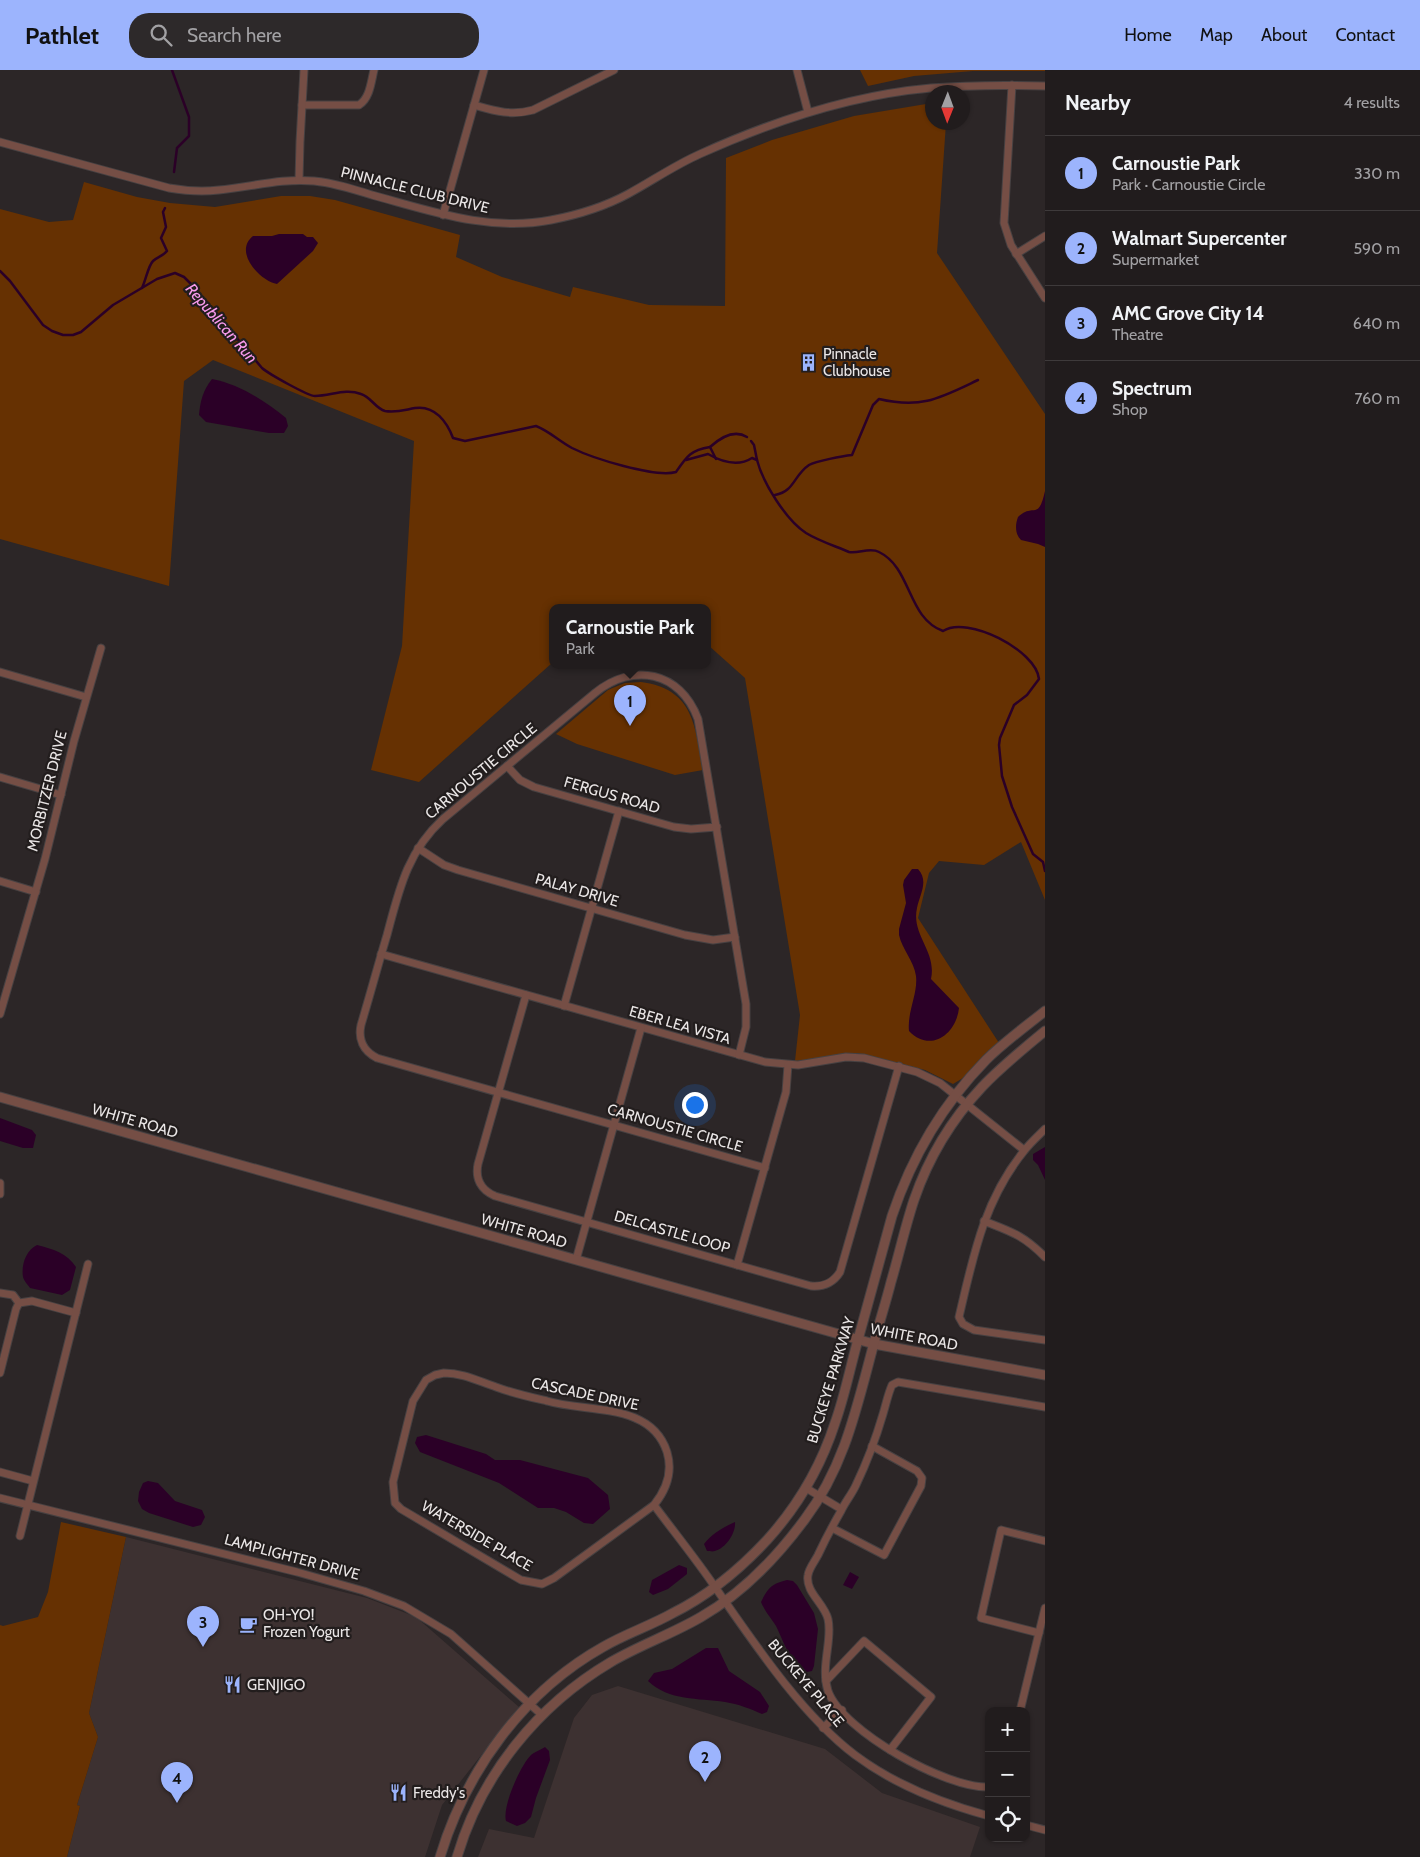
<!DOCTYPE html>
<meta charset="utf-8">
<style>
body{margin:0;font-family:Cabin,sans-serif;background:#2d292a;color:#f1f3f6}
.controls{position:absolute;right:15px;bottom:15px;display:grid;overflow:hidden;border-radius:10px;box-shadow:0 1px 4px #0004}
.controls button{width:45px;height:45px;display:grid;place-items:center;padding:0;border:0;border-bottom:1px solid #3e3a3b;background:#211c1d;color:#f1f3f6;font:25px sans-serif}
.compass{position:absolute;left:925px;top:15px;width:45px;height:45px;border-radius:50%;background:#211c1d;box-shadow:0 1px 4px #0004;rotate:181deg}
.you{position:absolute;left:694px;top:1034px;width:18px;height:18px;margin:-12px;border:4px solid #fff;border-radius:50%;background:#1a73e8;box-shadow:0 0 0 8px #1a73e833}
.badge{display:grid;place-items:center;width:32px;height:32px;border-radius:50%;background:#9cb4fd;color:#111;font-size:16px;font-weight:700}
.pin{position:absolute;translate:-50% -41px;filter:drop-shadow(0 1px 2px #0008)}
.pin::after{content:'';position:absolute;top:26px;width:18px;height:15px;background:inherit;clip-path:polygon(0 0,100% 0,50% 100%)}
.popup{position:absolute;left:549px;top:534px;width:162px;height:65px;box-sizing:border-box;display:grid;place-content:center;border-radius:10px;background:#211c1d;filter:drop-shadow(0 1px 4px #0005);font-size:16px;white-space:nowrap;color:#a2a1a4}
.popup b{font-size:19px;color:#f1f3f6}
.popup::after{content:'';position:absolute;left:50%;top:100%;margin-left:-10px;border:10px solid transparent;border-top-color:#211c1d}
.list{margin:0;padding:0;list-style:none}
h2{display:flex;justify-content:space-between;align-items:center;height:65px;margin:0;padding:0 20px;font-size:21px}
h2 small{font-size:16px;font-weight:400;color:#a2a1a4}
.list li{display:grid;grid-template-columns:32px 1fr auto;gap:15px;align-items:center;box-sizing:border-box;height:75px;padding:0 20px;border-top:1px solid #3e3a3b}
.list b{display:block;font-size:19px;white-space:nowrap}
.list p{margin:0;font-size:16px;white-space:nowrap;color:#a2a1a4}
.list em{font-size:16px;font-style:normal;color:#a2a1a4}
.icon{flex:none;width:28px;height:28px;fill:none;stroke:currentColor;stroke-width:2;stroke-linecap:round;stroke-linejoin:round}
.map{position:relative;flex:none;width:1045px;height:1787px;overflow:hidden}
header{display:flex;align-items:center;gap:30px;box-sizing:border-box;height:70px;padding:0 25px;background:#9cb4fd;color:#111}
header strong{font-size:24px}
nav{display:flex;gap:28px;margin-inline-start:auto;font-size:18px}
.search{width:350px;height:45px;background:#2d292a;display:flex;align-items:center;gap:12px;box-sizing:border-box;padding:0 18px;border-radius:20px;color:#a2a1a4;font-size:19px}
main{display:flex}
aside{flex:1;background:#211c1d}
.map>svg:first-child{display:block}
.built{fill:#3d3131}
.green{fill:#663102}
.water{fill:#2b0027}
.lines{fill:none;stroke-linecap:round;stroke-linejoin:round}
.stream{stroke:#2b0027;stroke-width:2.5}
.minor-casing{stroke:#474142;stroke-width:9}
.tertiary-casing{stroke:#474142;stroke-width:11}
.minor{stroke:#754e45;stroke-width:7}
.tertiary{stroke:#754e45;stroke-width:9}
.labels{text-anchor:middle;stroke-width:4.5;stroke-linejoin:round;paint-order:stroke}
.street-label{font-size:15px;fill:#eae6e6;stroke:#221d1d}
.poi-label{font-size:15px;fill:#eae6e6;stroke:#221d1d;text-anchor:start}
.water-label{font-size:16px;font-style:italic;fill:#fa9bee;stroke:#221d1d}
</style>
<header>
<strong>Pathlet</strong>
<div class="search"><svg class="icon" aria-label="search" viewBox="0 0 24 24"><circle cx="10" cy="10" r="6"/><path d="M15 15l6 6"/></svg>Search here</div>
<nav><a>Home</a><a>Map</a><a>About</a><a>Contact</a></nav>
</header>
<main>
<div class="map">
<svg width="1045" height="1787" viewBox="0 0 1045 1787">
<rect width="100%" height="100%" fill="#2c2627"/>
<g class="built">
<path d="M126,1467L367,1528L416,1547L519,1637L442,1735L425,1787H67L80,1736L77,1735L98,1667L89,1643Z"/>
<path d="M618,1616L825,1679L882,1723L980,1757L970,1787H478L489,1759L534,1768L574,1648L592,1625Z"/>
</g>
<g class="green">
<path d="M860,0H1045V1H973L914,6L868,16Z"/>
<path d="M932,33V52L946,53L937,183L1045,344V830L1021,772L984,795L939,791L929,803L918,848L999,973L963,1008L953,1014L925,1000L857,983L821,989L795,991L800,945L745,608L708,575V537H552V593L419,712L371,700L402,576L414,371L213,290L184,311L169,516L0,469V139L49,152L73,150L84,112L137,127L170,133L215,137L281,126H310L335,130L460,165L456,187L502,207L570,227L573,217L649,235L725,236L726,88L772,70L854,46Z"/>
<path d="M641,612C694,619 695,656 703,700L675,705L577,674L556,664L608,620L625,613Z"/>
<path d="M61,1452L126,1467L89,1643L98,1667L77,1735L80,1736L67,1787H0V1555L3,1556L38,1547L48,1522Z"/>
</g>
<g class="water">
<path d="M279,164H303L307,167H313L318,173L313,181L277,214C260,211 233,182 253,166H272Z"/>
<path d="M212,309C239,314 265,331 286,348L288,356L284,363H269L206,352L199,345C200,332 203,320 212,309Z"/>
<path d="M1045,421V477L1038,474L1021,470C1015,464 1015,455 1018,447C1034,432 1038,452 1045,421Z"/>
<path d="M912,799H918C929,811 920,824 917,838C911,865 937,881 931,909L959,938C956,965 930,983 909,961C907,942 918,924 916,906C914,891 902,879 899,865V859L906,833L903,815L904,810Z"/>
<path d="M0,1048L32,1060L36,1065L33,1078H23L0,1071Z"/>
<path d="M1045,1077V1110L1038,1095L1033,1090V1084Z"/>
<path d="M37,1175C53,1179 67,1183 76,1197L70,1220L62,1225L30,1218C28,1215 24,1211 23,1207C21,1195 26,1180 37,1175Z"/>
<path d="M426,1365L486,1384L495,1390H520L588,1408L608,1425L610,1439L593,1454L584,1453L566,1442L554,1438H538L499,1413L420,1382L415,1373L417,1367Z"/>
<path d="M148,1411L158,1413L175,1431L202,1440L205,1447L201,1455L193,1457L149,1443L142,1439L138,1431L139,1422L143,1413Z"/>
<path d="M735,1452C736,1463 726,1478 715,1481C712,1482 710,1481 707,1481L704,1474C712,1464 723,1457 735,1452Z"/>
<path d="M679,1495L687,1498V1504L668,1519L653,1525L649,1522L652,1510Z"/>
<path d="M850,1502L859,1507L852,1519L843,1515Z"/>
<path d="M787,1510L793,1511L797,1515L814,1543L818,1559L814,1596L812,1601L807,1602C790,1594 784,1572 776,1556C771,1548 765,1542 761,1532C768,1518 771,1514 787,1510Z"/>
<path d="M706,1578H718L729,1601L760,1622L769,1636L767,1642L762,1644C751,1639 738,1634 725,1632C698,1628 669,1631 648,1611L654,1603L672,1599Z"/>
<path d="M545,1677L549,1681L550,1690L536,1728L531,1747L525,1753L517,1756L506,1751C502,1737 520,1696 531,1685C534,1682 541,1680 545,1677Z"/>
</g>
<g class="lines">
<g class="stream">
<path d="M172,0L189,47V66L177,78L174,102"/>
<path d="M0,201L10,211L43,255L52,261L63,265H73L81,262L113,235L157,209L175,203L184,207L192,215L262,298C269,304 308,326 315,326C331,326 345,318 361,324C371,327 375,338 385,341C396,343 404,340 415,338C435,335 447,352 453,368L465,371L536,356C549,361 559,371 572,378C592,388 655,408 676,402C687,386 691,380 710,377L716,389"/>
<path d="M142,218C146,210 148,196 153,191C157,187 163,186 167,181L161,168L166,157L163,142L165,138"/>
<path d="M751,371L754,375L757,390"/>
<path d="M710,377C721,367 734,359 747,367"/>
<path d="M686,390L708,384C722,392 738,397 752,388L757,390C763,413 786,450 806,463C819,471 835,476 849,482C858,484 870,477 879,482C912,498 907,548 943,561C967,545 1036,580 1039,609L1027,625L1014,635L1000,668L999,675L1002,706L1012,737L1033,784L1043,792L1045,801"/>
<path d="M775,425C795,421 793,406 809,395C816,391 843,386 852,385L873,335L879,329C922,339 940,328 978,310"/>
</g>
<defs>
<g id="minor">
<path d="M797,0L808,42"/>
<path d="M1012,15L1004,153L1011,175L1045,228"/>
<path d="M302,35H359C370,28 371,12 374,0"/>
<path d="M474,35C495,41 511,46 533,40L614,0"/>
<path d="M0,72L169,118C186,121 202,122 219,120C251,117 282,108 314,111C334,113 353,119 372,125C431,141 489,162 551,150C577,145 604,137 628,124C652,111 675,95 700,84C773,51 851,25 931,18C969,15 1007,15 1045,16"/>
<path d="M299,110L300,72L304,0"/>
<path d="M443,145L484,0"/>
<path d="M1016,184L1045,166"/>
<path d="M0,602L86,627"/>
<path d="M507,696L520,710L534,717L674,757L691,759L717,757"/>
<path d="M0,707L61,725"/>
<path d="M418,778L444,795L458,800L685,865L713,870L735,867"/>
<path d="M0,811L36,822"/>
<path d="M381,884L765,992L798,995L846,987L864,988L917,1002L940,1013L1024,1080"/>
<path d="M526,925L478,1094C475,1109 481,1120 495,1126L811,1216C824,1217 833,1213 840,1202L899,996"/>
<path d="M564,936L619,741"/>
<path d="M0,944L45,789L74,671L101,578"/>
<path d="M739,985L746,957V934L698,649C680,601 633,592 595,623L443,749C407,782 399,820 387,865C378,895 370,925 361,955C358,969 363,981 377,988L765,1098"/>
<path d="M1045,1059C1038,1066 1030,1073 1024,1081C984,1130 973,1187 959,1247L963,1254L974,1260L1045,1270"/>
<path d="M0,1113V1124"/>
<path d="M984,1151C1012,1162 1023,1165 1045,1187"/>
<path d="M576,1190L641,958"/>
<path d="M737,1195L786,1022L788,995"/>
<path d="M0,1223L13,1225L19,1233"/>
<path d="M0,1303L16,1239L19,1233L32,1231L76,1243"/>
<path d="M444,1303C463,1303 478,1311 496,1317C512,1323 530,1327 547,1331C588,1343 651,1332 667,1382C673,1402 667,1419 654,1435L554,1508L542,1514L521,1510L401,1439L395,1433L393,1412L413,1331L426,1310L435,1305Z"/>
<path d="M0,1402L33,1411"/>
<path d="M806,1418L841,1439"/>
<path d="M0,1428L297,1502L364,1521L404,1536L451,1564L542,1645"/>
<path d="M654,1435C674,1462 696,1489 715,1517C754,1573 801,1644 855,1685C895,1715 941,1733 989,1746"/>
<path d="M832,1458L884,1485L921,1416L922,1408L917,1401L872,1376"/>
<path d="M20,1466L88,1194"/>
<path d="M1039,1563L981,1548L1001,1460L1045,1471"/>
<path d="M826,1611L864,1571L931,1627L890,1680"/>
<path d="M1020,1641L1045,1538"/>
<path d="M823,1658L842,1640"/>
<path d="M989,1717C947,1719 842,1661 828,1621C820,1596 833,1570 828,1549C824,1533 805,1522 808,1505C809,1498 815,1491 818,1485C825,1470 833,1455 841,1441C845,1432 852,1424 856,1415C867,1392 876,1368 883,1344C886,1334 888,1324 892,1315L898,1312L1045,1337"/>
<path d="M1026,1755L1045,1760"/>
</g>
<g id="tertiary">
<path d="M0,1027L874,1274L1045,1305"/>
<path d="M440,1787C466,1701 523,1622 603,1577C625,1564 650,1556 673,1543C709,1525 740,1499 767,1470C797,1437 821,1396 835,1353C844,1328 849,1303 856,1277C868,1234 880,1190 892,1146C912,1086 942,1035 986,990C1004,972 1025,957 1045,941"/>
<path d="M457,1787C481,1705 538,1635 611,1592C640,1575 672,1564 701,1547C743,1523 777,1487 805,1449C845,1396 857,1336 874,1273C879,1253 886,1232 891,1212C899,1185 905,1157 914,1130C928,1089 952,1049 982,1017C1001,997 1023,979 1045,961"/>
</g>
</defs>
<use href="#minor" class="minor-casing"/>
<use href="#tertiary" class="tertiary-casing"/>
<use href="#minor" class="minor"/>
<use href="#tertiary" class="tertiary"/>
</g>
<defs>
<symbol id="building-bare" viewBox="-9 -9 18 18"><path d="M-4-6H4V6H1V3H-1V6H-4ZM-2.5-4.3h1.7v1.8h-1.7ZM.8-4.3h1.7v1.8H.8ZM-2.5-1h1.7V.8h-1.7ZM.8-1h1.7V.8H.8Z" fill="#9cb4fd" stroke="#221d1d" stroke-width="2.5" paint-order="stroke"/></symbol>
<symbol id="cafe-bare" viewBox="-9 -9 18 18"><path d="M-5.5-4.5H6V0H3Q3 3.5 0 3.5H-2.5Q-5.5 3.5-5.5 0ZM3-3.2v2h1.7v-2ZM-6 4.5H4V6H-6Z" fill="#9cb4fd" stroke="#221d1d" stroke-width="2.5" paint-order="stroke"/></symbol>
<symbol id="restaurant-bare" viewBox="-9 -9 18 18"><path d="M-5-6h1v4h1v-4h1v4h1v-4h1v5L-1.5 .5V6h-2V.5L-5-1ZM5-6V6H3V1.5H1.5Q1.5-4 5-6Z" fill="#9cb4fd" stroke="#221d1d" stroke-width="2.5" paint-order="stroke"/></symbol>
</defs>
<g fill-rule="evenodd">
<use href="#building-bare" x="796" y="280" width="25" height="25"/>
<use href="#cafe-bare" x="236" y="1542" width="25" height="25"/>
<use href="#restaurant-bare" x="220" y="1602" width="25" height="25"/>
<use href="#restaurant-bare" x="386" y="1710" width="25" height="25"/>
</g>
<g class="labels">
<g class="street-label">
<text transform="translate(415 120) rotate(14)" y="5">PINNACLE CLUB DRIVE</text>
<text transform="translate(481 701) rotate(-40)" y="5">CARNOUSTIE CIRCLE</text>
<text transform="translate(47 721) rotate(-76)" y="5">MORBITZER DRIVE</text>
<text transform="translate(612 725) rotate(16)" y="5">FERGUS ROAD</text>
<text transform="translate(577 820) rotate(16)" y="5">PALAY DRIVE</text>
<text transform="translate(680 955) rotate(16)" y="5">EBER LEA VISTA</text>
<text transform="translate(135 1051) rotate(16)" y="5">WHITE ROAD</text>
<text transform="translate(675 1058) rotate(16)" y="5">CARNOUSTIE CIRCLE</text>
<text transform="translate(524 1161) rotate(16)" y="5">WHITE ROAD</text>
<text transform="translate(672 1162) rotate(16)" y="5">DELCASTLE LOOP</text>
<text transform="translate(914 1267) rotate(11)" y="5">WHITE ROAD</text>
<text transform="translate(831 1310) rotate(-73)" y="5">BUCKEYE PARKWAY</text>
<text transform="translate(585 1324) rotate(12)" y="5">CASCADE DRIVE</text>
<text transform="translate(477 1466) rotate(30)" y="5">WATERSIDE PLACE</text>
<text transform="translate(292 1487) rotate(15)" y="5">LAMPLIGHTER DRIVE</text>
<text transform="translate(806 1613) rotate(50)" y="5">BUCKEYE PLACE</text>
</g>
<g class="poi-label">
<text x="823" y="289">Pinnacle<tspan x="823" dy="17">Clubhouse</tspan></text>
<text x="263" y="1550">OH-YO!<tspan x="263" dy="17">Frozen Yogurt</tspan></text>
<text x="247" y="1620">GENJIGO</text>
<text x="413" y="1728">Freddy's</text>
</g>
<g class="water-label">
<text transform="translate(222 253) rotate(49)" y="6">Republican Run</text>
</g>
</g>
</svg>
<div class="controls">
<button>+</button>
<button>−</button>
<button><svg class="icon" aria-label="locate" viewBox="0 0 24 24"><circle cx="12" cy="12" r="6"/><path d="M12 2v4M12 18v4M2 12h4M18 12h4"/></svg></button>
</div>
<svg class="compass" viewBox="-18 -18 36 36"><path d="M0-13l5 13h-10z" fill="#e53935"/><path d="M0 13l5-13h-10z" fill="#a2a1a4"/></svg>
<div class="you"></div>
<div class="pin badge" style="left:630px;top:656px">1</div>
<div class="popup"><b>Carnoustie Park</b>Park</div>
<div class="pin badge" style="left:705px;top:1712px">2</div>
<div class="pin badge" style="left:203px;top:1577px">3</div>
<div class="pin badge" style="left:177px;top:1733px">4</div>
</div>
<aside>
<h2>Nearby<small>4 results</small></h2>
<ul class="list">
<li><span class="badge">1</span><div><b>Carnoustie Park</b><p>Park · Carnoustie Circle</p></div><em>330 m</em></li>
<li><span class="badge">2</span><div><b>Walmart Supercenter</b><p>Supermarket</p></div><em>590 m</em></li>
<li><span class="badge">3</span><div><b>AMC Grove City 14</b><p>Theatre</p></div><em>640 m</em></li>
<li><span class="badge">4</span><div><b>Spectrum</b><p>Shop</p></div><em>760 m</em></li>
</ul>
</aside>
</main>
